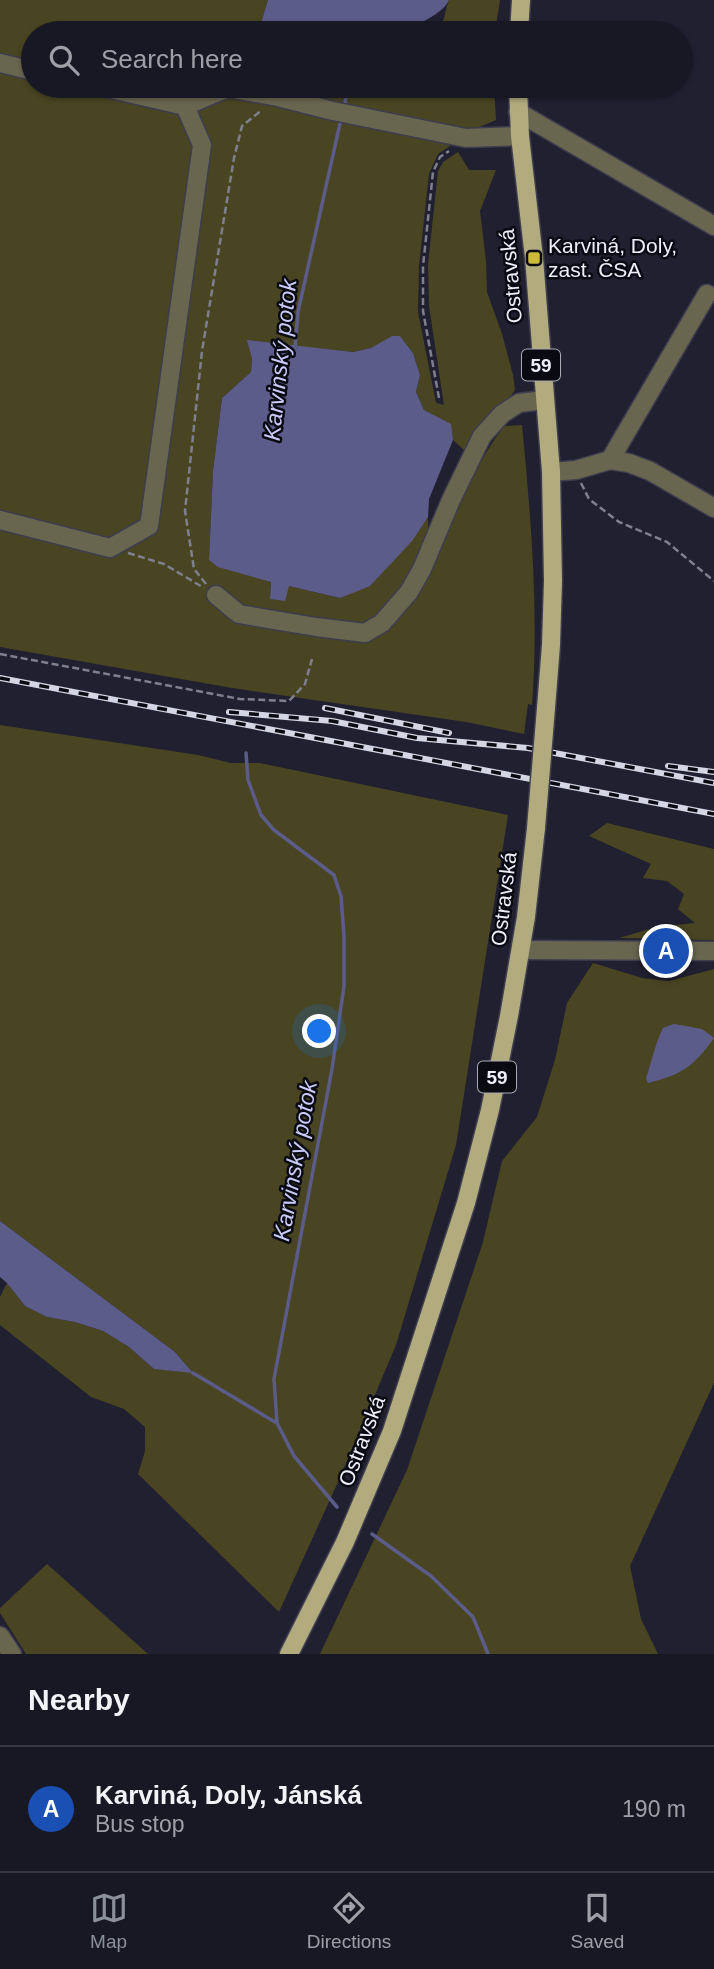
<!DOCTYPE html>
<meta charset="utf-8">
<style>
body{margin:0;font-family:Helvetica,sans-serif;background:#21212d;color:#f1f3f6}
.you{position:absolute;left:320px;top:1032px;width:24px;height:24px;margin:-18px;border:5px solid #fff;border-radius:50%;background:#1a73e8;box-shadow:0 0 0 10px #1a73e833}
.badge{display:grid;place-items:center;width:46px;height:46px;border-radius:50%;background:#8c9099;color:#fff;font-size:23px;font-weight:700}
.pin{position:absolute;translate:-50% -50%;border:4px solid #fff;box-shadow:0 2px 7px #0006}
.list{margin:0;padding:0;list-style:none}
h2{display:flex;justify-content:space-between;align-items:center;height:91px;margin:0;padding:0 28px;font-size:30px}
h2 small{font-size:23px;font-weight:400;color:#9fa0a7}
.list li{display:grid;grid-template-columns:46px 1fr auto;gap:21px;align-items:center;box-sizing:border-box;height:126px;padding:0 28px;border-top:2px solid #363742}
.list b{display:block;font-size:26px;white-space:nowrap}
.list p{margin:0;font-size:23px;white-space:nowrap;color:#9fa0a7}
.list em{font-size:23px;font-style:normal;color:#9fa0a7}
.icon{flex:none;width:38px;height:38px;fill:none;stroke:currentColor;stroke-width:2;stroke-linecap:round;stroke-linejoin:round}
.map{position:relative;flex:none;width:714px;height:1654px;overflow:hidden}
.search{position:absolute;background:#181825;box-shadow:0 2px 5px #0004;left:21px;right:21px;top:21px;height:77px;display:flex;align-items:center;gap:18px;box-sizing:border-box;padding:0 24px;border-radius:38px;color:#9fa0a7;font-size:26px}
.sheet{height:217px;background:#181825}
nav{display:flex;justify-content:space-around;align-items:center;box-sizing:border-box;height:98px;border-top:2px solid #363742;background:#181825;font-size:19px;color:#9fa0a7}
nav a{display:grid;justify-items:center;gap:4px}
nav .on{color:#8c9099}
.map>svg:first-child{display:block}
.green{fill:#494522}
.water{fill:#5c5c8a}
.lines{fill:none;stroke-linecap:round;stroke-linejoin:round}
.stream{stroke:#5c5c8a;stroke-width:3.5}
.minor-casing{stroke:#3d3d4d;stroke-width:21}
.major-casing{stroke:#3d3d4d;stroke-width:21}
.path{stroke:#7f7f8e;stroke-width:2.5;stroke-dasharray:7 3.5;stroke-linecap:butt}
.minor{stroke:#696650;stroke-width:18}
.major{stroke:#b1ab7d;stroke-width:18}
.rail-casing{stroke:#d5d6e3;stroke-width:6}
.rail{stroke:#0a0b12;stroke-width:3.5;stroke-dasharray:10;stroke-linecap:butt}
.major-bridge-casing{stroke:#3d3d4d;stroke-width:21;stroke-linecap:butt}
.major-bridge{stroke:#b1ab7d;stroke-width:18}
.poi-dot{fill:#cbba39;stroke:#0a0b12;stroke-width:2.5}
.labels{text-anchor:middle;stroke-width:5;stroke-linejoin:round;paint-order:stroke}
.shield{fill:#0a0b12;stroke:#a9aab4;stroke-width:2}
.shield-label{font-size:19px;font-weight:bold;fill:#edeefa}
.poi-label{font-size:21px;fill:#edeefa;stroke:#0a0b12;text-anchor:start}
.street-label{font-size:21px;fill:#edeefa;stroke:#0a0b12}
.water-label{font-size:23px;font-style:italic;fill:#cacbf8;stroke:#0a0b12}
</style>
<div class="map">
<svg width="714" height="1654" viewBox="0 0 714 1654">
<rect width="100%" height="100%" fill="#202031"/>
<g class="green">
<path d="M0,0H268L258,33H33V86H297L319,92L322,86H494L496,120L477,128L460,129L453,144L438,154L429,174L419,266L418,312L436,403L444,405L429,306L428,264L438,171L443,162L458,152L469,170H496L480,211L486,261L487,292L502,334L513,375L515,390L507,401L484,422L465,451L453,440L450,424L424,410L416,392L420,375L413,353L400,336L371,348L353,352L248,341L252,359L251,372L222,398L213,471L209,560L271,582L270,599L289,586L340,598L394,560L428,517L429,568C452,519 472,469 504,426L522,425C531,518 539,611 532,705L528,704L524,734L466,722L232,688L0,647Z"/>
<path d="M449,0H500L495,33H431C447,23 443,16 449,0Z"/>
<path d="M0,725L198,755L231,763H260L508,815L456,1145L396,1345L338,1482L279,1612L138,1474L145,1451V1427L124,1409L91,1397L0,1325V1297L7,1283L25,1306L47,1317L75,1322L103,1331L129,1347L154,1369L192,1372L175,1352L0,1221Z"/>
<path d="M607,823L714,849V940L619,938L656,927L695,923L678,909L684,894L667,881L643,878L651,864L589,836Z"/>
<path d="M593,963L642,978L669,981L714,969V1383L630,1566L641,1619L658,1654H320L407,1470L483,1242L502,1161L537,1117L555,1060L567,1003Z"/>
<path d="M47,1564L148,1654H26L0,1613V1608Z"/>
</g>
<g class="water">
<path d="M268,0H449C444,13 417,25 404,30L403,33H258Z"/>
<path d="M392,336H400L413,353L420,375L416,392L424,410L451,424L453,440L429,499L428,517L412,541L370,586L340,598L289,586L285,601L270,599L271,582L218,567L209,560L213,471L222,398L251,372L252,359L247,340L353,352L371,348Z"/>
<path d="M674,1024L702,1029L714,1038C693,1067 683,1074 648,1083L646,1078C652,1061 655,1044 663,1028Z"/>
<path d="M0,1221L175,1352L193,1373L154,1369L129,1347L103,1331L75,1322L47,1317L25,1306L7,1283L0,1277Z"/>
</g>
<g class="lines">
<g class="stream">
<path d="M344,108L348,86"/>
<path d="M295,348L298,312L341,119"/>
<path d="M246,753L248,780L261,815L274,830L334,875L341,896L344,936V986L332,1069L274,1379L277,1423L294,1456L337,1507"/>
<path d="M193,1373L275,1422"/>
<path d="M372,1534L431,1576L473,1617L488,1654"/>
</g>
<defs>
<g id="minor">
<path d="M0,63L33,71"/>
<path d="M185,106L228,88L278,97L333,111L466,138L520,136"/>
<path d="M518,112L714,226"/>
<path d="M610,460L707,294"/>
<path d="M551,472L576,470L610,460L629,463L650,471L714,508"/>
<path d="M0,520L110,548L149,526L202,145L185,106L98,86"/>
<path d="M216,595L239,614L316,627L365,633L382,623L409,592L422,569L451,500L482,436L502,414L519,403L544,400"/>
<path d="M521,950L714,951"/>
<path d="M0,1636L12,1654"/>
</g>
<g id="major">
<path d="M519,33L521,0"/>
<path d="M518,86L520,136L534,258L551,472L553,581L551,645L546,708"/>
<path d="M289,1654L345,1542L392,1431L466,1203L490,1110L509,1016L526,917L536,828"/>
</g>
</defs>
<use href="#minor" class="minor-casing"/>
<use href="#major" class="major-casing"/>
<g class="path">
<path d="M439,398L423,311V266L433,172L440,157L449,151"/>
<path d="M581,483L589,499L619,522L667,542L714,581"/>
<path d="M128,553L164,564L204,588"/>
<path d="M206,584L194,569L185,511L202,351L234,158L242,126L262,110"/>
<path d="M0,654L240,699L289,701L305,684L312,659"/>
</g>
<use href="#minor" class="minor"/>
<use href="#major" class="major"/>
<defs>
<g id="rail">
<path d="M0,678L714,814"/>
<path d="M325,708L449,733"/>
<path d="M229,712L332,721L417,738L528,748L714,783"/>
<path d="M668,766L714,772"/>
</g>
</defs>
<use href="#rail" class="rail-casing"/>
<use href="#rail" class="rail"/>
<defs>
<path id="major-bridge" d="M536,828L546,708"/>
</defs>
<use href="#major-bridge" class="major-bridge-casing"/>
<use href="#major-bridge" class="major-bridge"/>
</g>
<rect class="poi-dot" x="527" y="251" width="14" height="14" rx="3.5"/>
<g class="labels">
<g class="shield">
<rect x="522" y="349.5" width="38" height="31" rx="5"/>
<rect x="478" y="1061.5" width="38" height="31" rx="5"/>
</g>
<g class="shield-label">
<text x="541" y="372">59</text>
<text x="497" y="1084">59</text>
</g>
<g class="poi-label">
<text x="548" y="253">Karviná, Doly,<tspan x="548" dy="24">zast. ČSA</tspan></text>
</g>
<g class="street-label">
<text transform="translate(511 276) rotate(-95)" y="7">Ostravská</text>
<text transform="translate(504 899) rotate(-83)" y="7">Ostravská</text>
<text transform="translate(362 1441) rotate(-69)" y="7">Ostravská</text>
</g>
<g class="water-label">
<text transform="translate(280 360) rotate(-84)" y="8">Karvinský potok</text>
<text transform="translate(295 1161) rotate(-80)" y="8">Karvinský potok</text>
</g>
</g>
</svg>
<div class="you"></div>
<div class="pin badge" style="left:666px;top:951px;background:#1a4fb4">A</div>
<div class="search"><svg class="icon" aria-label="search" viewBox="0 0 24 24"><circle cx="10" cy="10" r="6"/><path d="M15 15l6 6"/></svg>Search here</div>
</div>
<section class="sheet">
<h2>Nearby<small></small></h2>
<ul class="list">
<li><span class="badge" style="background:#1a4fb4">A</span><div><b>Karviná, Doly, Jánská</b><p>Bus stop</p></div><em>190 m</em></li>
</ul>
</section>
<nav>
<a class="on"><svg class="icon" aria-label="map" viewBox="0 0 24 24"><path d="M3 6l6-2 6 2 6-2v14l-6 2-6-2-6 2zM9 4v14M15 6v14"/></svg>Map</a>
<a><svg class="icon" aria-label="directions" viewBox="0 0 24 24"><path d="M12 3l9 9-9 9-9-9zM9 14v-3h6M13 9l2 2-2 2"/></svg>Directions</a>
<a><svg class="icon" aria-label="saved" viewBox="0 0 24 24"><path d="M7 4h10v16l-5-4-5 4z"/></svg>Saved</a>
</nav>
